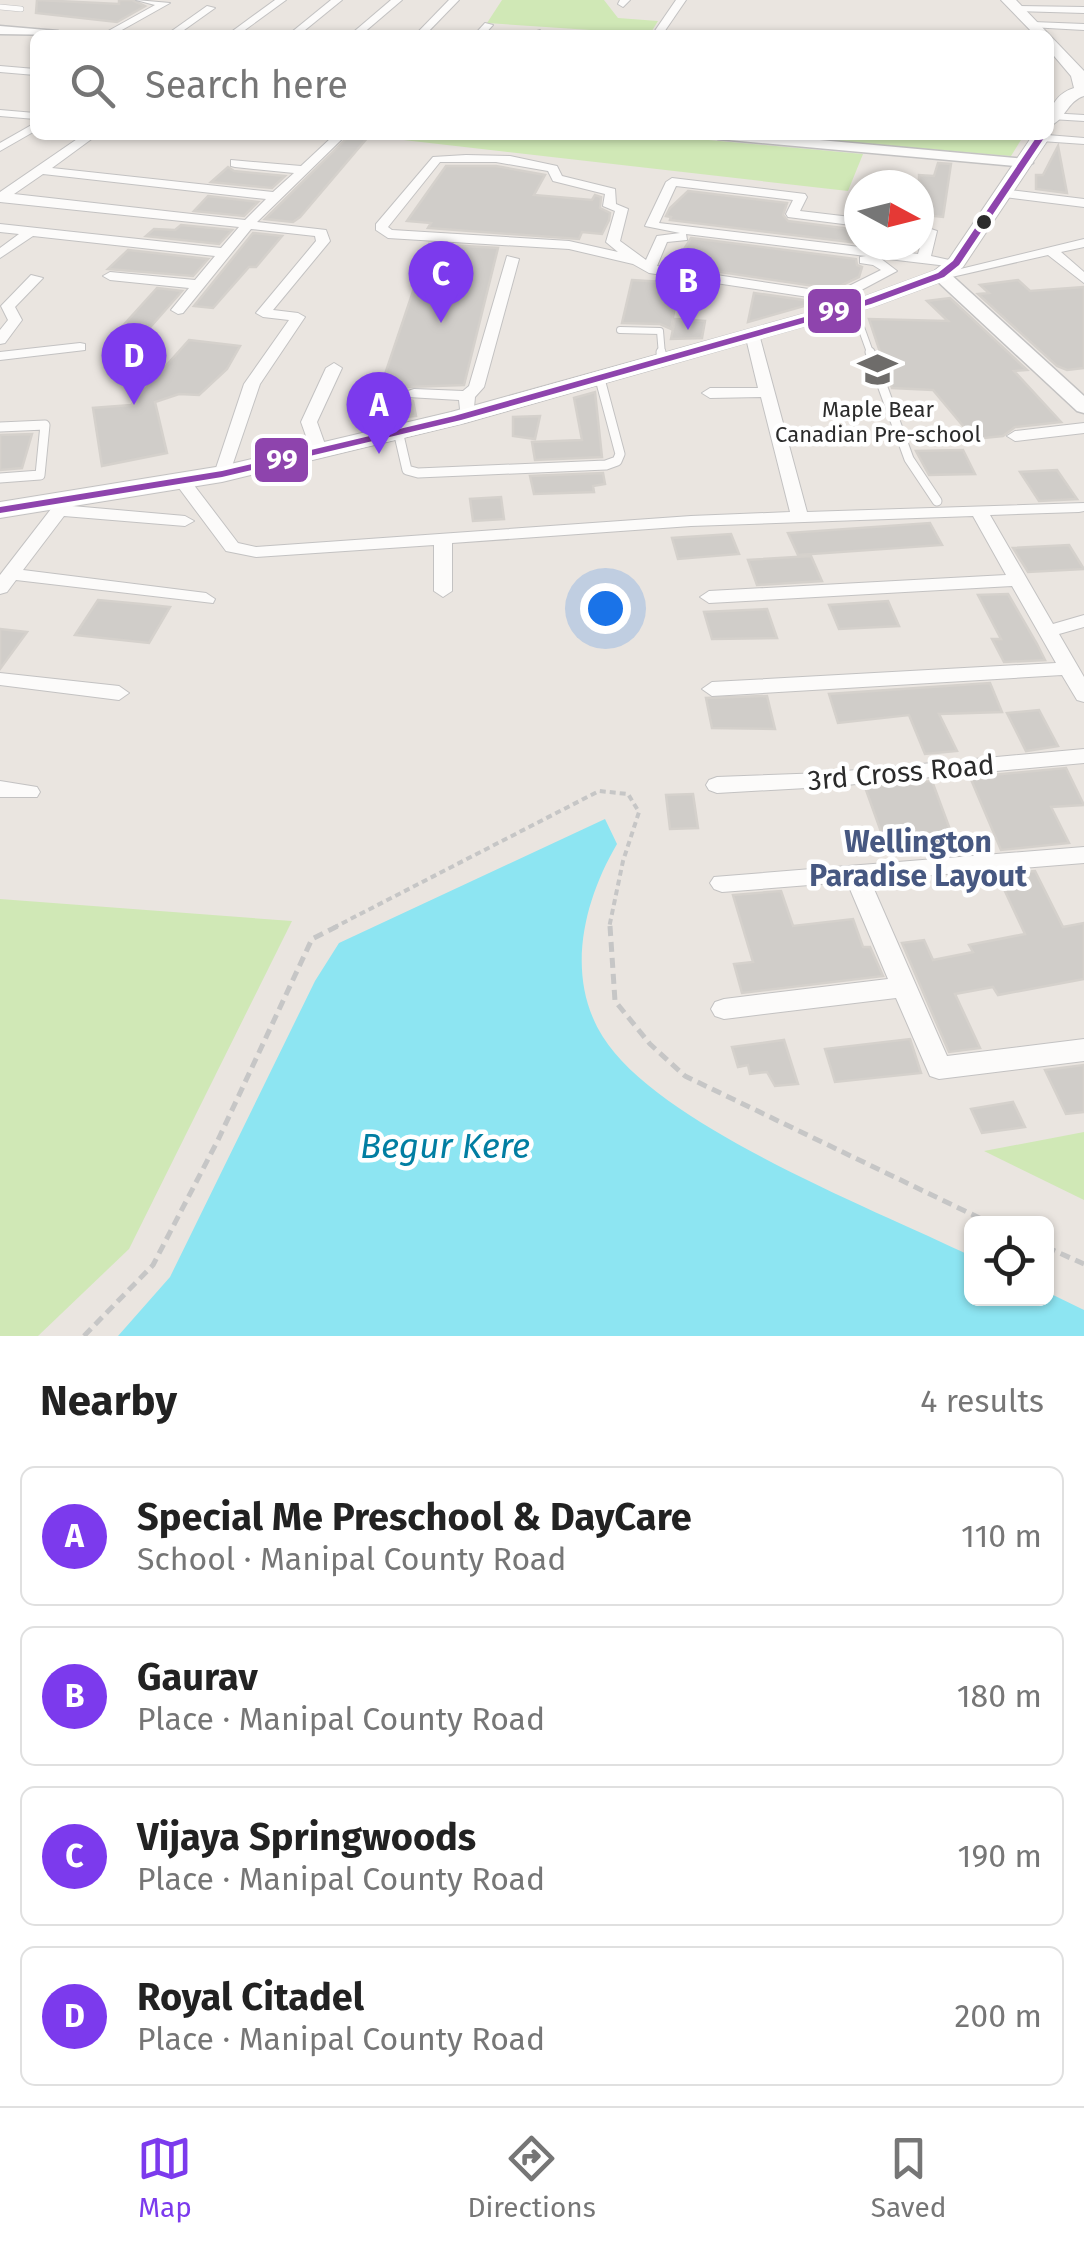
<!DOCTYPE html>
<meta charset="utf-8">
<style>
body{margin:0;font-family:"Fira Sans",sans-serif;background:#f2f2f2;color:#222}
.controls{position:absolute;right:30px;bottom:30px;display:grid;overflow:hidden;border-radius:15px;box-shadow:0 2px 8px #0004}
.controls button{width:90px;height:90px;display:grid;place-items:center;padding:0;border:0;border-bottom:2px solid #e0e0e0;background:#fff;color:#222;font:50px sans-serif}
.compass{position:absolute;left:844px;top:170px;width:90px;height:90px;border-radius:50%;background:#fff;box-shadow:0 2px 8px #0004;rotate:97deg}
.you{position:absolute;left:605px;top:608px;width:35px;height:35px;margin:-25px;border:8px solid #fff;border-radius:50%;background:#1a73e8;box-shadow:0 0 0 15px #1a73e833}
.badge{display:grid;place-items:center;width:65px;height:65px;border-radius:50%;background:#7c3aed;color:#fff;font-size:32px;font-weight:700}
.pin{position:absolute;translate:-50% -82px;filter:drop-shadow(0 2px 5px #0008)}
.pin::after{content:'';position:absolute;top:52px;width:35px;height:30px;background:inherit;clip-path:polygon(0 0,100% 0,50% 100%)}
.list{margin:0;padding:0;list-style:none}
h2{display:flex;justify-content:space-between;align-items:center;height:130px;margin:0;padding:0 40px;font-size:42px}
h2 small{font-size:32px;font-weight:400;color:#767676}
.list li{display:grid;grid-template-columns:65px 1fr auto;gap:30px;align-items:center;box-sizing:border-box;height:140px;margin:0 20px 20px;padding:0 20px;border:2px solid #e0e0e0;border-radius:15px}
.list b{display:block;font-size:38px;white-space:nowrap}
.list p{margin:0;font-size:32px;white-space:nowrap;color:#767676}
.list em{font-size:32px;font-style:normal;color:#767676}
.icon{flex:none;width:55px;height:55px;fill:none;stroke:currentColor;stroke-width:2;stroke-linecap:round;stroke-linejoin:round}
.map{position:relative;flex:none;width:1084px;height:1336px;overflow:hidden}
.search{position:absolute;background:#fff;box-shadow:0 2px 8px #0004;left:30px;right:30px;top:30px;height:110px;display:flex;align-items:center;gap:25px;box-sizing:border-box;padding:0 35px;border-radius:15px;color:#767676;font-size:38px}
.sheet{height:770px;background:#fff}
nav{display:flex;justify-content:space-around;align-items:center;box-sizing:border-box;height:140px;border-top:2px solid #e0e0e0;background:#fff;font-size:28px;color:#767676}
nav a{display:grid;justify-items:center;gap:5px}
nav .on{color:#7c3aed}
.map>svg:first-child{display:block}
.green{fill:#d0e8b6}
.water{fill:#8de5f2}
.building{fill:#d0cdc9;stroke:#d5d1cc;stroke-width:2.5}
.lines{fill:none;stroke-linecap:round;stroke-linejoin:round}
.service-far2-casing{stroke:#c3c2c2;stroke-width:6}
.service-far1-casing{stroke:#c3c2c2;stroke-width:8}
.service-casing{stroke:#c3c2c2;stroke-width:11}
.minor-casing{stroke:#c3c2c2;stroke-width:2}
.tertiary-casing{stroke:#c3c2c2;stroke-width:3}
.secondary-casing{stroke:#c3c2c2;stroke-width:2}
.path-far1{stroke:#c6c6c6;stroke-width:4;stroke-dasharray:6 4;stroke-linecap:butt}
.path{stroke:#c6c6c6;stroke-width:5;stroke-dasharray:10 6;stroke-linecap:butt}
.service-far2{stroke:#fcfbfa;stroke-width:5}
.service-far1{stroke:#fcfbfa;stroke-width:6}
.service{stroke:#fcfbfa;stroke-width:9}
.minor{fill:#fcfbfa;fill-rule:evenodd}
.tertiary{fill:#fcfbfa;fill-rule:evenodd}
.secondary{fill:#fcfbfa;fill-rule:evenodd}
.bus-1-casing{stroke:#fff;stroke-width:8}
.bus-1{fill:#8e44ad;fill-rule:evenodd}
.bus-dot{fill:#2b2b2b;stroke:#fff;stroke-width:4}
.labels{text-anchor:middle;stroke-width:9;stroke-linejoin:round;paint-order:stroke}
.far-poi-label{font-size:22px;fill:#2b2b2b;stroke:#fff}
.street-label{font-size:28px;fill:#2b2b2b;stroke:#fff}
.neighbourhood-label{font-size:30px;font-weight:bold;fill:#475881;stroke:#fff}
.near-water-label{font-size:35px;font-style:italic;fill:#017ea2;stroke:#fff}
.line-badge{stroke:#fff;stroke-width:4}
.badge-label{font-size:28px;text-anchor:middle;font-weight:bold;fill:#fff}
</style>
<div class="map">
<svg width="1084" height="1336" viewBox="0 0 1084 1336">
<rect width="100%" height="100%" fill="#eae5e0"/>
<g class="green">
<path d="M502,0H604L618,18L658,21L650,34L487,23Z"/>
<path d="M360,135H653L863,154L848,191Z"/>
<path d="M760,135H1024L1011,156Z"/>
<path d="M0,899L292,921L129,1249L38,1336H0Z"/>
<path d="M1084,1132V1200L984,1151Z"/>
</g>
<path class="water" d="M605,819L617,844C583,902 565,977 603,1037C659,1126 874,1209 971,1256L972,1298H1046L1047,1292L1084,1310V1336H118L170,1277L315,981L339,943Z"/>
<g class="building">
<path d="M37,0L119,4V0H132L145,6L117,22L36,13Z"/>
<path d="M350,135L368,137L300,217L293,222L265,219Z"/>
<path d="M1058,146L1067,193L1036,189V175H1043Z"/>
<path d="M938,163L951,164L943,217L923,215L928,197L919,196V175L934,176Z"/>
<path d="M446,166H496L545,175L534,195L592,200L595,195L601,197L600,208L610,213L609,220L602,234L582,232L579,239L428,228L431,223L407,221Z"/>
<path d="M228,167L234,171L285,176L272,188L211,182Z"/>
<path d="M688,191L787,203L783,215L788,221L859,230V243L670,220L671,217L666,216L670,208Z"/>
<path d="M208,196L258,202L244,216L194,211Z"/>
<path d="M181,225L232,230L219,244L146,236L154,229L175,230Z"/>
<path d="M253,233L282,236L256,267H249L213,308L194,306Z"/>
<path d="M691,238L856,259L857,265L862,267L859,277L834,289L674,265Z"/>
<path d="M429,244L498,248L464,385L407,387L404,397L413,401L416,416L386,419L381,386Z"/>
<path d="M128,250L208,259L193,276L108,269Z"/>
<path d="M632,280L679,283L671,329L660,324L622,323Z"/>
<path d="M1018,280L1030,291L1084,287V368L1067,370L1057,366L978,294L989,293L980,285Z"/>
<path d="M157,288L182,291L146,332L120,329Z"/>
<path d="M754,293L818,302L748,322Z"/>
<path d="M950,298L1027,370L1014,371L1061,422L1015,427L1003,436L974,439L933,390L892,388L869,319L948,321L927,301Z"/>
<path d="M675,319L705,321L702,338L671,339Z"/>
<path d="M189,340L240,346L227,369L199,395L179,394L155,402L167,453L102,466L93,408L131,405Z"/>
<path d="M595,392L602,457L535,460L532,442L582,440L574,398Z"/>
<path d="M540,416L535,439L513,436V417Z"/>
<path d="M32,434L22,468L0,470V435Z"/>
<path d="M963,450L975,474L929,475L916,451Z"/>
<path d="M1057,470L1077,499L1039,501L1020,472Z"/>
<path d="M603,473L605,484L593,486L594,492L534,494L530,476Z"/>
<path d="M501,497L504,519L473,521L470,499Z"/>
<path d="M930,523L942,545L798,555L788,533Z"/>
<path d="M731,534L739,554L678,559L672,538Z"/>
<path d="M1069,545L1084,569L1028,572L1013,548Z"/>
<path d="M811,556L822,581L757,585L748,560Z"/>
<path d="M1008,594L1037,644L1045,660L1004,662L992,639H1001L978,595Z"/>
<path d="M98,600L141,604L170,607L149,643L75,635Z"/>
<path d="M888,601L899,626L839,629L829,605Z"/>
<path d="M767,609L777,638L712,639L704,612Z"/>
<path d="M0,629L27,632L0,669Z"/>
<path d="M990,683L1002,712L939,714L957,751L925,754L909,715L838,723L829,694Z"/>
<path d="M767,696L775,729L712,728L706,698Z"/>
<path d="M1039,710L1058,746L1026,751L1007,713Z"/>
<path d="M1066,768L1084,805L1051,807L1069,843L1001,850L970,777Z"/>
<path d="M932,781L958,851L889,854L865,787Z"/>
<path d="M693,794L698,828L670,829L666,795Z"/>
<path d="M1035,871L1063,927L1084,923V979L998,995L993,987L955,994L980,1048L949,1052L902,943L924,940L933,960L973,952L969,945L1025,934L997,874Z"/>
<path d="M781,891L793,926L853,919L863,947H870L883,976L742,993L734,964L753,962L733,895Z"/>
<path d="M910,1039L921,1073L835,1082L825,1049Z"/>
<path d="M784,1040L798,1084L775,1086L767,1072L750,1074L748,1065L738,1067L732,1047Z"/>
<path d="M1084,1065V1112L1066,1114L1045,1070Z"/>
<path d="M1013,1102L1025,1127L982,1133L971,1109Z"/>
</g>
<g class="lines">
<defs>
<path id="service-far2" d="M0,7L21,9"/>
<g id="service-far1">
<path d="M853,305L871,355"/>
<path d="M620,330L660,331L662,355"/>
</g>
<g id="service">
<path d="M661,352L662,362"/>
<path d="M870,352L909,459L937,501"/>
<path d="M0,427L45,425L40,475L0,478"/>
<path d="M398,431L407,470L418,473L606,465L617,461L620,454L600,379"/>
</g>
<g id="minor">
<path d="M136,0L170,3L113,35H101L155,5Z"/>
<path d="M275,0H286L238,35H227Z"/>
<path d="M331,0H342L299,35H288Z"/>
<path d="M391,0H402L361,35H350Z"/>
<path d="M449,0H459L425,35H415Z"/>
<path d="M620,0H630L623,7L618,4Z"/>
<path d="M676,0H686L662,35H652Z"/>
<path d="M207,6L215,8L177,35H166Z"/>
<path d="M1018,6L1084,7V13L1015,11Z"/>
<path d="M1033,22L1084,24V30L1030,27Z"/>
<path d="M485,23L493,25L484,35H474Z"/>
<path d="M540,30L544,35H534L537,31Z"/>
<path d="M721,31L725,35H715Z"/>
<path d="M0,66L35,69V75L0,72Z"/>
<path d="M0,110L35,113V119L0,116Z"/>
<path d="M1049,113L1084,115V121L1051,119Z"/>
<path d="M35,123V131L0,151V143Z"/>
<path d="M83,135H97L52,168L273,192L294,173L235,167L231,166V160L301,166L331,138L341,140L257,222L326,230L330,241L273,310L298,313L305,317L260,384L228,478H216L214,474L244,384L289,320L263,317L256,313L316,241L315,236L251,229L183,313L178,314L171,310L189,288L110,280L103,276L110,272L195,280L215,256L33,236L0,258V248L19,234L0,232V224L221,248L239,227L0,202V192ZM43,174L266,199L245,220L14,194Z"/>
<path d="M1047,135L1084,138V144L1041,141L1035,138Z"/>
<path d="M466,155L510,156L557,166L562,176L615,189L616,204L628,209L620,241L646,260L657,236L680,233L645,226L666,182L672,178L805,194L807,197L800,211L859,218V226L788,217L786,214L793,200L676,186L659,223L918,254L924,234L919,233V225L937,231L931,256L963,263L956,267L880,258L897,271L852,295L873,299V305L868,306L649,273L633,264L569,249L388,238L376,230V224L433,157ZM440,162H496L548,171L553,181L605,194L603,206L615,211L606,242L618,252L569,241L392,230L388,227ZM686,234L866,256L860,257V263L873,265L881,270L835,293L657,266L667,242L687,240Z"/>
<path d="M1001,189L1084,199V207L997,196V190Z"/>
<path d="M1084,239V247L1061,252L1084,272V283L1048,255L943,279L936,275Z"/>
<path d="M507,256L519,259L484,387L475,397L473,418H461L459,400L408,397V391L414,389L463,391L469,386Z"/>
<path d="M31,275L43,278L15,307L22,320L5,343L0,344V330L8,320L1,306Z"/>
<path d="M752,330L759,334L807,512L1084,503V511L1079,512L990,515L1053,624L1084,615V627L1059,634L1084,677V702L1077,700L1062,675L712,696L702,689L712,682L1056,663L1012,586L709,603L700,597L709,591L1006,575L973,516L691,526L452,543V591L443,597L434,591V545L256,557L226,551L173,480L181,475L187,476L238,543L256,547L691,516L790,512L761,397L710,398L702,393L710,388H758L745,334Z"/>
<path d="M80,343L85,344V350L0,360V352Z"/>
<path d="M334,363L342,368L317,422L327,450L319,455L311,450L301,422L326,368Z"/>
<path d="M1084,423V433L1015,441L1007,436L1015,431Z"/>
<path d="M67,495L76,500L72,506L185,516L194,521L185,526L64,516L23,570L206,593L215,599L213,603L16,580L7,592L0,594V575L61,496Z"/>
<path d="M0,673L119,686L129,693L119,700L0,685Z"/>
<path d="M1084,749V763L824,787L717,793L709,790L706,785L709,780L717,777L824,773Z"/>
<path d="M0,781L37,787L40,792L37,797H0Z"/>
<path d="M1084,847V863L870,880L947,1056L1084,1039V1061L939,1079L930,1076L896,998L724,1019L715,1016L711,1009L715,1002L724,999L888,979L847,882L722,892L714,889L710,883L714,877Z"/>
</g>
<g id="tertiary">
<path d="M0,26L58,31L64,35L0,34Z"/>
<path d="M711,135H765L1026,159L1033,163L1026,167L718,139Z"/>
<path d="M935,271H947L1084,396V413L1077,411L935,279Z"/>
</g>
<g id="secondary">
<path d="M1001,0H1016L1084,71V96C1067,101 1065,121 1049,126C1049,108 1055,94 1074,88L1071,76L1049,50V35H1035Z"/>
<path d="M1049,133L1051,135L963,267L948,279L875,306L465,423L222,482L0,518V502L222,466L451,412L861,298L934,271L949,259L1033,135Z"/>
</g>
</defs>
<use href="#service-far2" class="service-far2-casing"/>
<use href="#service-far1" class="service-far1-casing"/>
<use href="#service" class="service-casing"/>
<use href="#minor" class="minor-casing"/>
<use href="#tertiary" class="tertiary-casing"/>
<use href="#secondary" class="secondary-casing"/>
<path class="path-far1" d="M333,928L599,791L628,794L639,812L623,861L609,928"/>
<g class="path">
<path d="M610,926L615,1001L650,1044L685,1076L992,1224"/>
<path d="M1046,1247L1084,1264"/>
<path d="M84,1336L153,1265L218,1140L312,939L338,926"/>
</g>
<use href="#service-far2" class="service-far2"/>
<use href="#service-far1" class="service-far1"/>
<use href="#service" class="service"/>
<use href="#minor" class="minor"/>
<use href="#tertiary" class="tertiary"/>
<use href="#secondary" class="secondary"/>
<defs>
<path id="bus-1" d="M1038,135H1046L959,265L944,277L871,304L461,420L222,477L0,513V507L222,471L454,416L865,300L938,273L953,261Z"/>
</defs>
<use href="#bus-1" class="bus-1-casing"/>
<use href="#bus-1" class="bus-1"/>
</g>
<defs>
<symbol id="school-bare" viewBox="-9 -9 18 18"><path d="M0-5L7-2L0 1L-7-2ZM-4 1L0 2.5L4 1V4Q0 6-4 4Z" fill="#6e6c6a" stroke="#fff" stroke-width="2.5" paint-order="stroke"/></symbol>
</defs>
<g fill-rule="evenodd">
<use href="#school-bare" x="850" y="342" width="55" height="55"/>
</g>
<circle class="bus-dot" cx="984" cy="222" r="9"/>
<g class="labels">
<g class="far-poi-label">
<text x="878" y="417">Maple Bear<tspan x="878" dy="25">Canadian Pre-school</tspan></text>
</g>
<g class="street-label">
<text transform="translate(901 772) rotate(-5)" y="10">3rd Cross Road</text>
</g>
<g class="neighbourhood-label">
<text x="918" y="852">Wellington<tspan x="918" dy="34">Paradise Layout</tspan></text>
</g>
<g class="near-water-label">
<text x="445" y="1158">Begur Kere</text>
</g>
</g>
<g class="line-badge">
<rect x="806" y="287" width="57" height="48" rx="10" fill="#8e44ad"/>
<rect x="253" y="436" width="57" height="48" rx="10" fill="#8e44ad"/>
</g>
<g class="badge-label">
<text x="834" y="321">99</text>
<text x="282" y="469">99</text>
</g>
</svg>
<div class="controls">
<button><svg class="icon" aria-label="locate" viewBox="0 0 24 24"><circle cx="12" cy="12" r="6"/><path d="M12 2v4M12 18v4M2 12h4M18 12h4"/></svg></button>
</div>
<svg class="compass" viewBox="-18 -18 36 36"><path d="M0-13l5 13h-10z" fill="#e53935"/><path d="M0 13l5-13h-10z" fill="#767676"/></svg>
<div class="you"></div>
<div class="pin badge" style="left:379px;top:454px">A</div>
<div class="pin badge" style="left:688px;top:330px">B</div>
<div class="pin badge" style="left:441px;top:323px">C</div>
<div class="pin badge" style="left:134px;top:405px">D</div>
<div class="search"><svg class="icon" aria-label="search" viewBox="0 0 24 24"><circle cx="10" cy="10" r="6"/><path d="M15 15l6 6"/></svg>Search here</div>
</div>
<section class="sheet">
<h2>Nearby<small>4 results</small></h2>
<ul class="list">
<li><span class="badge">A</span><div><b>Special Me Preschool &amp; DayCare</b><p>School · Manipal County Road</p></div><em>110 m</em></li>
<li><span class="badge">B</span><div><b>Gaurav</b><p>Place · Manipal County Road</p></div><em>180 m</em></li>
<li><span class="badge">C</span><div><b>Vijaya Springwoods</b><p>Place · Manipal County Road</p></div><em>190 m</em></li>
<li><span class="badge">D</span><div><b>Royal Citadel</b><p>Place · Manipal County Road</p></div><em>200 m</em></li>
</ul>
</section>
<nav>
<a class="on"><svg class="icon" aria-label="map" viewBox="0 0 24 24"><path d="M3 6l6-2 6 2 6-2v14l-6 2-6-2-6 2zM9 4v14M15 6v14"/></svg>Map</a>
<a><svg class="icon" aria-label="directions" viewBox="0 0 24 24"><path d="M12 3l9 9-9 9-9-9zM9 14v-3h6M13 9l2 2-2 2"/></svg>Directions</a>
<a><svg class="icon" aria-label="saved" viewBox="0 0 24 24"><path d="M7 4h10v16l-5-4-5 4z"/></svg>Saved</a>
</nav>
